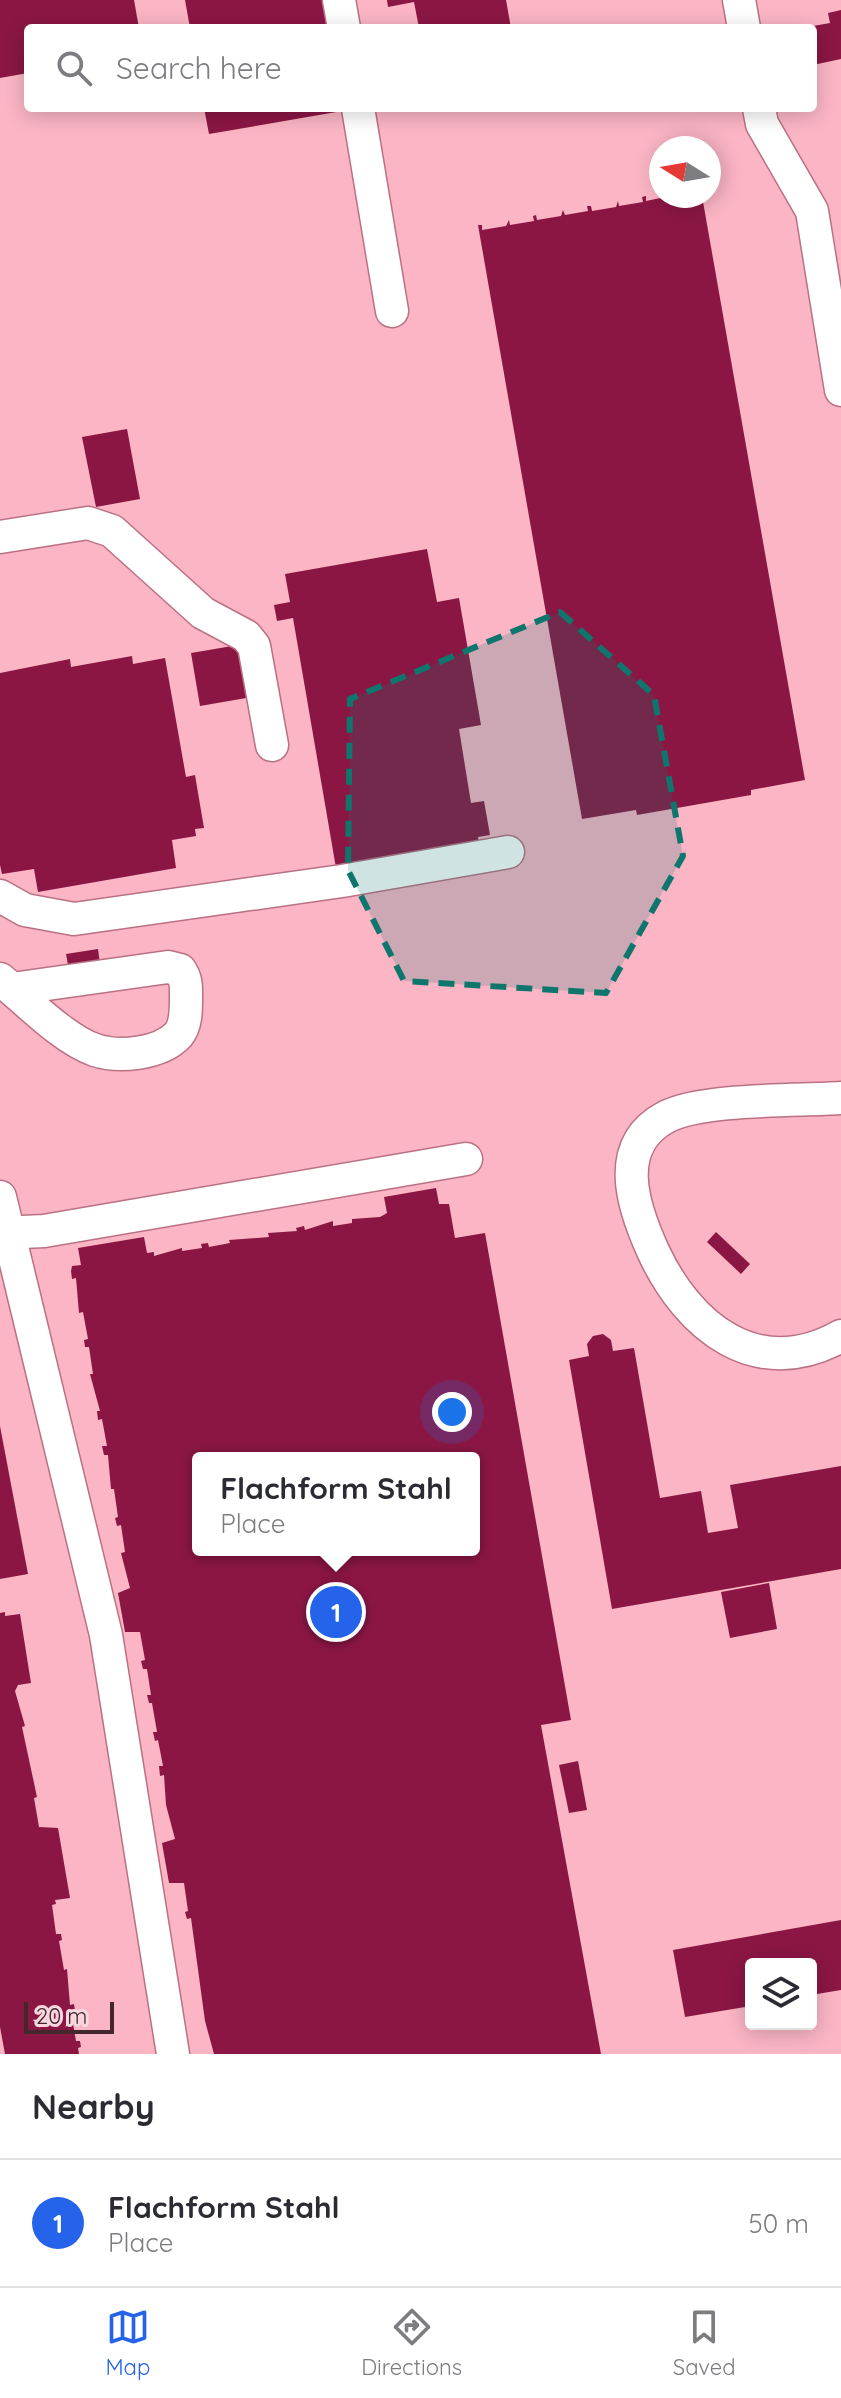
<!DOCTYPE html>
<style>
body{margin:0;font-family:Quicksand,sans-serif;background:#f2f2f3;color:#2b2b33}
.controls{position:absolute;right:24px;bottom:24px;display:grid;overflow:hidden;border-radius:8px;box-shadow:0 4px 20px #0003}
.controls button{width:72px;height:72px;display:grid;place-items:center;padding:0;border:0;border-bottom:2px solid #e1e1e2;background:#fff;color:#2b2b33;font:40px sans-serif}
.compass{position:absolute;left:649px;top:136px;width:72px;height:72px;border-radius:50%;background:#fff;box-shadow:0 4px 20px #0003;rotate:281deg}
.scale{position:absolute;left:24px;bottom:20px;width:90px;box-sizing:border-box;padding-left:8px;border:4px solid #44262d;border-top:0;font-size:22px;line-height:28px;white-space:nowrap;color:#44262d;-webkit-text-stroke:6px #f8d7de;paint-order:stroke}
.you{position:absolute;left:452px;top:1412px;width:28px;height:28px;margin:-20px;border:6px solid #fff;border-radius:50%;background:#1a73e8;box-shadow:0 0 0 12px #1a73e833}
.badge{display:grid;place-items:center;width:52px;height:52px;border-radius:50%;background:#2563eb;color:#fff;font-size:26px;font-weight:700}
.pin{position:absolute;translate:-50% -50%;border:4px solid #fff;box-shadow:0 2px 8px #0006}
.popup{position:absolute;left:192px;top:1452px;width:288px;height:104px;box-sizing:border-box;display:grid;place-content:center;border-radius:8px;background:#fff;filter:drop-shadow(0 2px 6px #0005);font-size:26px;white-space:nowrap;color:#7c7c81}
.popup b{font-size:30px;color:#2b2b33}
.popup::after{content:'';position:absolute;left:50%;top:100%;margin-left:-16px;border:16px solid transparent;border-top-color:#fff}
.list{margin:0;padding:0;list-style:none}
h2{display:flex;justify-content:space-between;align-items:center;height:104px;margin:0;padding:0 32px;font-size:34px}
h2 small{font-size:26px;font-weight:400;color:#7c7c81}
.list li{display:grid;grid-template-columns:52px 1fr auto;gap:24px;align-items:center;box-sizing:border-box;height:128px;padding:0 32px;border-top:2px solid #e1e1e2}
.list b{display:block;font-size:30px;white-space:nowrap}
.list p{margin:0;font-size:26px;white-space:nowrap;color:#7c7c81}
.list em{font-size:26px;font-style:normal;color:#7c7c81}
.icon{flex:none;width:44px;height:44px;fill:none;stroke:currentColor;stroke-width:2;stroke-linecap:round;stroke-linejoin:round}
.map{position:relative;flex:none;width:841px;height:2054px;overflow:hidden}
.search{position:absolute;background:#fff;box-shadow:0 4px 20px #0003;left:24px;right:24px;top:24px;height:88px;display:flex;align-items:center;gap:20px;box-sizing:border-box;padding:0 28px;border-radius:8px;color:#7c7c81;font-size:30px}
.sheet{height:232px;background:#fff}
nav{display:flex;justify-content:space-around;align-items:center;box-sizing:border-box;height:112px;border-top:2px solid #e1e1e2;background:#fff;font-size:22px;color:#7c7c81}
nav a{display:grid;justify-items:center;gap:4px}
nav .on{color:#2563eb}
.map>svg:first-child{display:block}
.built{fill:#fbb5c5;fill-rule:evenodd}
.building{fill:#8b1644;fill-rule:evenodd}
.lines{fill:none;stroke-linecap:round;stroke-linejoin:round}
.minor-casing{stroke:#ba7183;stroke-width:35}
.minor{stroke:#fff;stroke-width:32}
.marked{fill:#0f766e;fill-opacity:0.2;stroke:#0f766e;stroke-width:6;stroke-dasharray:16 10;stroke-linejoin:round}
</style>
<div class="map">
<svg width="841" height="2054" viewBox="0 0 841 2054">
<rect width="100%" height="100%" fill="#f5c5cf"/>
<path class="built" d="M0,0H841V2054H0ZM28,28H813V108H28ZM661,148H709V196H661ZM198,1458H474V1550H198ZM751,1964H811V2024H751Z"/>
<g class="building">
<path d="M0,0H134L139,28H28V73L0,78Z"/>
<path d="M185,0H330L335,28H190Z"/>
<path d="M387,0H506L511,28H419L414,2L388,7Z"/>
<path d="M841,10V59L813,65V26L830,23L828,13Z"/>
<path d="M204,108H348V110L209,134Z"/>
<path d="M646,196V201L670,196H702L805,780L751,790V795L637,815L636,810L582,819L478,225H482V230L506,226L509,220L510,225L534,221L533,216L536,215L537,220L561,216L563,210L565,215L588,211L587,206H591L592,211L616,207L618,201L619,206L643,202L642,197Z"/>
<path d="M127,429L140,499L96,507L82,437Z"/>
<path d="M427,549L437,602L459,598L481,725L459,729L471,803L484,801L490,835L478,837L479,842L448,846V849L443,850L442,847L421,851L422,854L416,852L336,868L293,618L277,621L274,605L290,602L285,574Z"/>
<path d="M244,644L252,697L200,706L191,653Z"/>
<path d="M132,656L133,664L165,658L186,777L195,775L204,828L195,829L196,836L172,840L176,868L38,892L34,869L2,874L0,865V673L70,659L71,667Z"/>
<path d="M98,949L101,971L70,976L66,954Z"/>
<path d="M436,1188L439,1204H449L455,1238L485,1233L571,1720L541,1725L601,2054H214L205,2021L191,1918L187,1919L185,1912L188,1911L184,1883H169L162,1843L175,1839L166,1805L164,1775L160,1776L159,1766H163L158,1740L155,1741L153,1732H157L152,1703H149L147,1695H151L147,1669H143L141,1661L145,1660L140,1632H125L118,1593L130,1588L121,1553L125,1552L121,1525L117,1526L115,1518L118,1517L114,1489H111L108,1455H104L102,1446H107L102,1419L98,1420L97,1411H100L90,1374H93L89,1347H85L84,1340L88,1339L83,1312L79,1313L76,1278L72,1279L71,1271L72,1266L81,1265L78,1248L144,1237L147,1253L154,1252V1256L182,1248V1251L202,1248L201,1244L208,1243L209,1247L230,1243L229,1240L269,1237L268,1233L297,1231L296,1228L304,1226L305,1230L333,1221V1226L352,1223V1219L380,1217L387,1213L384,1197ZM198,1458H474V1550H198Z"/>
<path d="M716,1232L750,1264L741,1274L707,1242Z"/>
<path d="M603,1334L611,1340L613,1351L634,1348L660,1498L701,1491L708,1533L738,1528L730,1485L841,1466V1569L612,1609L569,1360L589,1356L587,1344L593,1336Z"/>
<path d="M0,1426L28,1574L0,1579Z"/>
<path d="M769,1583L777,1629L730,1638L721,1592Z"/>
<path d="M5,1612V1616L20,1614L31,1683L18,1685L15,1691L25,1726L22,1727L37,1797L34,1798L39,1827L58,1828L70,1898L55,1900L56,1904L52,1905L56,1934H61L62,1940L59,1941L64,1970L67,1969L70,2005L74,2004L75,2011L71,2012L76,2041H80L81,2047L78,2048L79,2054H5L0,2027V1613Z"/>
<path d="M578,1761L587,1810L569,1813L559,1765Z"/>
<path d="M841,1920V1990L811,1995V1964H751V2006L685,2017L673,1950Z"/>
</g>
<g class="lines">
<defs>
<g id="minor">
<path d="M339,0L344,28"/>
<path d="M739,0L744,28"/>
<path d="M358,108L392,311"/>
<path d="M759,108L762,124L812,211L841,390"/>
<path d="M0,537L88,523L112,531L203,613L246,636L254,646L272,745"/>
<path d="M0,896L25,910L74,919L342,881L508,852"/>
<path d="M0,979C26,1000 63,1039 95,1050C119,1058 160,1054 178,1035C186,1026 186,1011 186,999C186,987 187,980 180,970L168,967L12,989"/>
<path d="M841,1098C798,1101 702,1098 666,1117C612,1146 633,1207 653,1251C688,1327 757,1383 841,1336"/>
<path d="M0,1197L106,1635L173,2054"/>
<path d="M0,1233L44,1231L466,1159"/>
</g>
</defs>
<use href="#minor" class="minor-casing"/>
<use href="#minor" class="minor"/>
</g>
<path class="marked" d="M560,612L654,695L683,856L606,993L404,981L348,870L350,699Z"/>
</svg>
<div class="controls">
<button><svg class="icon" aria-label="layers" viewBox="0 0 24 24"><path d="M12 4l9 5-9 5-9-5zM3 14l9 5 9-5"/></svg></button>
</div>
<svg class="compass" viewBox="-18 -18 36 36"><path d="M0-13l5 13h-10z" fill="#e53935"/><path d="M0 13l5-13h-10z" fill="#7c7c81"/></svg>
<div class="scale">20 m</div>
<div class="you"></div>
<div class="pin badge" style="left:336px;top:1612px">1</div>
<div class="popup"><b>Flachform Stahl</b>Place</div>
<div class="search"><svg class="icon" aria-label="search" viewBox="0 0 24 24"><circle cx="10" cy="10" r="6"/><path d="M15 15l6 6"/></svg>Search here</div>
</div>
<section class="sheet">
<h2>Nearby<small></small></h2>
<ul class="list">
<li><span class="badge">1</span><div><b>Flachform Stahl</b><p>Place</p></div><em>50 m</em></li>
</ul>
</section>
<nav>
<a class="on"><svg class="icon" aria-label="map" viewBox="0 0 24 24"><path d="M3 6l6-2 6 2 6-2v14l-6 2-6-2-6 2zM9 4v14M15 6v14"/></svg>Map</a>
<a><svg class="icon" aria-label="directions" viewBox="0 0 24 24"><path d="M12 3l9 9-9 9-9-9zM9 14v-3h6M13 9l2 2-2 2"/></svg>Directions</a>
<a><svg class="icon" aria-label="saved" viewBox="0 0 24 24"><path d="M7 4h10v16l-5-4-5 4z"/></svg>Saved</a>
</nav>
